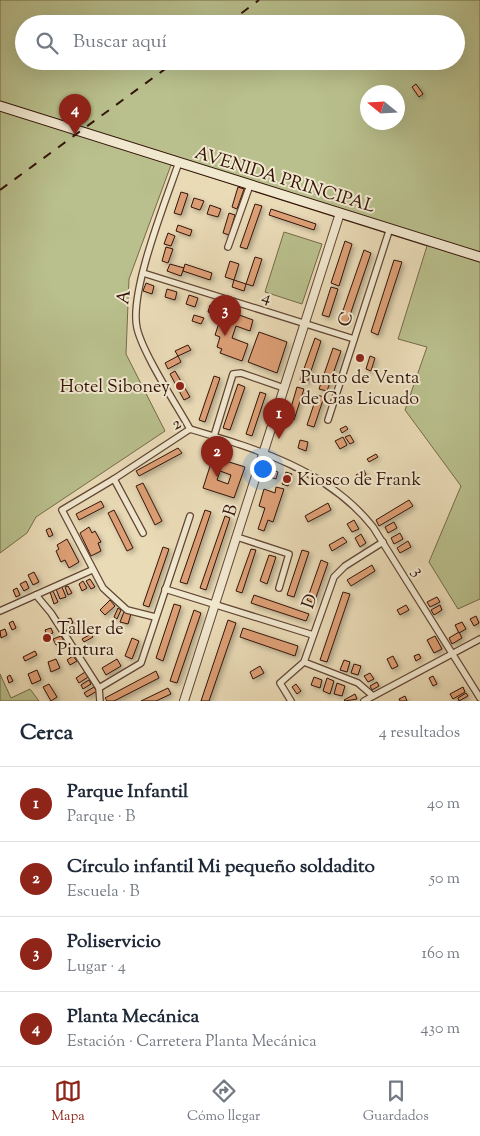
<!DOCTYPE html>
<html lang="es">
<meta charset="utf-8">
<style>
body{margin:0;font-family:"Sorts Mill Goudy",serif;background:#f6f6f7;color:#1f2937}
.compass{position:absolute;left:360px;top:85px;width:45px;height:45px;border-radius:50%;background:#fff;box-shadow:0 5px 20px #0002;rotate:288deg}
.you{position:absolute;left:262px;top:468px;width:18px;height:18px;margin:-12px;border:4px solid #fff;border-radius:50%;background:#1a73e8;box-shadow:0 0 0 8px #1a73e833}
.badge{display:grid;place-items:center;width:32px;height:32px;border-radius:50%;background:#8f2418;color:#fff;font-size:16px;font-weight:700}
.pin{position:absolute;translate:-50% -41px;filter:drop-shadow(0 1px 2px #0008)}
.pin::after{content:'';position:absolute;top:26px;width:18px;height:15px;background:inherit;clip-path:polygon(0 0,100% 0,50% 100%)}
.list{margin:0;padding:0;list-style:none}
h2{display:flex;justify-content:space-between;align-items:center;height:65px;margin:0;padding:0 20px;font-size:21px}
h2 small{font-size:16px;font-weight:400;color:#747a83}
.list li{display:grid;grid-template-columns:32px 1fr auto;gap:15px;align-items:center;box-sizing:border-box;height:75px;padding:0 20px;border-top:1px solid #e0e1e3}
.list b{display:block;font-size:19px;white-space:nowrap}
.list p{margin:0;font-size:16px;white-space:nowrap;color:#747a83}
.list em{font-size:16px;font-style:normal;color:#747a83}
.icon{flex:none;width:28px;height:28px;fill:none;stroke:currentColor;stroke-width:2;stroke-linecap:round;stroke-linejoin:round}
.map{position:relative;flex:none;width:480px;height:701px;overflow:hidden}
.search{position:absolute;background:#fff;box-shadow:0 5px 20px #0002;left:15px;right:15px;top:15px;height:55px;display:flex;align-items:center;gap:12px;box-sizing:border-box;padding:0 18px;border-radius:28px;color:#747a83;font-size:19px}
.sheet{height:365px;background:#fff}
nav{display:flex;justify-content:space-around;align-items:center;box-sizing:border-box;height:70px;border-top:1px solid #e0e1e3;background:#fff;font-size:14px;color:#747a83}
nav a{display:grid;justify-items:center;gap:2px}
nav .on{color:#8f2418}
.map>svg:first-child{display:block}
.green{fill:#b9c08d;stroke:#766a4a;fill-rule:evenodd}
.building{fill:#dd9f75;stroke:#341408;fill-rule:evenodd;filter:url(#shadow)}
.lines{fill:none;stroke-linecap:round;stroke-linejoin:round}
.minor-casing{stroke:#624634;stroke-width:8}
.tertiary-casing{stroke:#624634;stroke-width:10}
.secondary-casing{stroke:#341408;stroke-width:11}
.minor{stroke:#f1e8d0;stroke-width:5.5}
.tertiary{stroke:#f1e8d0;stroke-width:8}
.secondary{stroke:#f1e8d0;stroke-width:9}
.rail{stroke:#341408;stroke-width:2;stroke-dasharray:9 9;stroke-linecap:butt}
.poi-dot{fill:#8f2418;stroke:#f1e8d0;stroke-width:2}
.labels{text-anchor:middle;stroke-width:4;stroke-linejoin:round;paint-order:stroke}
.street-label{font-size:18px;fill:#341408;stroke:#f1e8d0}
.poi-label{font-size:18px;fill:#341408;stroke:#f1e8d0;text-anchor:start}
</style>
<div class="map">
<svg width="480" height="701" viewBox="0 0 480 701">
<defs>
<filter id="shadow"><feDropShadow dx="2.5" dy="2.5" stdDeviation="2.5" flood-color="#0004"/></filter>
</defs>
<rect width="100%" height="100%" fill="#eadbb7"/>
<filter id="stains"><feTurbulence type="fractalNoise" baseFrequency=".004" numOctaves="4"/><feColorMatrix values="0 0 0 0 .2 0 0 0 0 .09 0 0 0 0 .02 0 0 0 .5 -.17"/></filter>
<radialGradient id="worn" r=".72"><stop offset=".6" stop-color="#630" stop-opacity="0"/><stop offset="1" stop-color="#630" stop-opacity=".3"/></radialGradient>
<g class="green">
<path d="M0,0H480V599L458,609L429,562L461,486L405,410L427,347L398,339L427,246L171,165L129,279L126,354L165,431L36,517L27,533L0,553ZM24,24H456V61H24ZM368,92H398V122H368Z"/>
<path d="M284,232L322,244L302,304L265,292Z"/>
<path d="M0,674L11,698L30,689L39,701H0Z"/>
</g>
<g class="building">
<path d="M416,84L423,94L419,97L412,87Z"/>
<path d="M238,187L244,189L237,209L232,207Z"/>
<path d="M181,192L188,194L181,215L174,213Z"/>
<path d="M194,198L204,201L200,210L191,207Z"/>
<path d="M255,204L262,206L247,249L240,247Z"/>
<path d="M210,205L221,209L218,217L207,214Z"/>
<path d="M271,209L316,224L314,230L269,215Z"/>
<path d="M229,213L235,215L229,235L223,233Z"/>
<path d="M178,225L192,230L190,236L176,231Z"/>
<path d="M168,233L175,236L171,246L164,244Z"/>
<path d="M345,241L352,244L339,286L331,283Z"/>
<path d="M166,247L173,249L168,263L162,261Z"/>
<path d="M364,250L371,253L347,324L339,322Z"/>
<path d="M255,257L262,259L253,286L246,284Z"/>
<path d="M394,260L402,262L378,335L371,332Z"/>
<path d="M230,261L239,264L234,280L225,277Z"/>
<path d="M170,264L184,268L181,276L167,271Z"/>
<path d="M185,264L212,273L210,280L183,271Z"/>
<path d="M234,280L246,284L244,291L232,287Z"/>
<path d="M146,283L154,286L152,294L143,291Z"/>
<path d="M331,287L338,289L329,317L322,315Z"/>
<path d="M167,289L177,292L175,300L165,297Z"/>
<path d="M189,295L198,298L195,307L186,304Z"/>
<path d="M210,305L219,308L216,315L208,312Z"/>
<path d="M228,311L253,320L250,331L236,326L232,338L248,344L242,361L220,353L222,349L217,347L220,337L215,335L220,320L225,322Z"/>
<path d="M194,315L204,318L201,324L192,321Z"/>
<path d="M259,332L287,342L277,373L248,362Z"/>
<path d="M315,338L321,341L307,383L300,380Z"/>
<path d="M188,345L191,350L178,356L175,351Z"/>
<path d="M333,348L341,351L327,391L319,389Z"/>
<path d="M178,356L181,362L168,369L165,363Z"/>
<path d="M370,356L375,358L371,371L366,369Z"/>
<path d="M175,371L190,397L184,400L170,374Z"/>
<path d="M214,376L220,378L205,422L199,420Z"/>
<path d="M238,384L245,387L230,430L223,428Z"/>
<path d="M297,387L304,389L294,420L288,418Z"/>
<path d="M260,392L266,394L252,436L246,434Z"/>
<path d="M317,395L324,397L314,427L307,425Z"/>
<path d="M346,426L348,429L342,433L340,429Z"/>
<path d="M350,435L354,442L350,444L345,437Z"/>
<path d="M343,437L347,445L340,449L335,441Z"/>
<path d="M300,440L308,442L306,451L298,448Z"/>
<path d="M178,448L182,453L139,476L136,471Z"/>
<path d="M376,454L378,457L369,462L367,459Z"/>
<path d="M213,457L245,467L234,498L203,488ZM220,471L231,475L228,484L217,480Z"/>
<path d="M272,470L278,472L276,479L270,477Z"/>
<path d="M364,470L366,475L359,479L356,475Z"/>
<path d="M286,472L292,474L288,486L282,484Z"/>
<path d="M143,483L162,521L155,525L136,486Z"/>
<path d="M276,487L284,489L273,522L268,520L264,531L258,529L265,508L259,506L264,489L275,493Z"/>
<path d="M409,500L413,506L379,526L376,520Z"/>
<path d="M101,501L104,507L79,520L76,514Z"/>
<path d="M328,503L331,510L308,522L305,516Z"/>
<path d="M114,510L133,548L127,551L108,513Z"/>
<path d="M205,510L211,512L187,584L180,582Z"/>
<path d="M225,516L230,518L206,590L200,588Z"/>
<path d="M354,520L359,529L352,532L347,524Z"/>
<path d="M394,522L397,528L388,533L385,527Z"/>
<path d="M89,527L92,533L95,531L101,542L98,543L101,551L91,556L80,533Z"/>
<path d="M50,528L53,535L49,537L46,530Z"/>
<path d="M400,533L403,539L394,544L391,538Z"/>
<path d="M361,534L366,543L360,547L355,538Z"/>
<path d="M343,537L347,542L332,551L329,545Z"/>
<path d="M67,539L79,562L69,568L65,560L61,562L56,551L59,549L57,545Z"/>
<path d="M408,541L411,547L400,553L397,548Z"/>
<path d="M163,547L169,549L149,607L143,605Z"/>
<path d="M251,549L256,550L242,593L236,591Z"/>
<path d="M302,550L309,552L294,597L287,595Z"/>
<path d="M269,555L276,557L267,584L260,581Z"/>
<path d="M321,560L328,563L314,603L307,600Z"/>
<path d="M372,565L375,571L351,586L347,580Z"/>
<path d="M34,572L39,582L33,585L28,575Z"/>
<path d="M90,579L95,587L91,589L86,581Z"/>
<path d="M26,581L29,588L24,591L20,584Z"/>
<path d="M83,581L87,588L82,591L79,584Z"/>
<path d="M68,586L72,593L68,595L65,587Z"/>
<path d="M62,587L66,597L60,599L56,589Z"/>
<path d="M17,588L20,595L16,597L13,590Z"/>
<path d="M53,591L58,602L54,604L50,592Z"/>
<path d="M343,592L350,594L327,662L320,660Z"/>
<path d="M254,595L309,614L306,621L251,603Z"/>
<path d="M437,597L440,602L430,607L427,602Z"/>
<path d="M110,600L115,606L105,615L100,610Z"/>
<path d="M174,604L181,606L163,661L156,658Z"/>
<path d="M406,605L409,610L400,615L397,610Z"/>
<path d="M440,605L442,610L434,615L431,610Z"/>
<path d="M118,608L121,610L117,619L114,617Z"/>
<path d="M194,610L201,613L177,683L170,681Z"/>
<path d="M124,612L131,614L128,624L120,622Z"/>
<path d="M476,616L479,623L474,626L470,619Z"/>
<path d="M71,618L73,623L68,625L65,620Z"/>
<path d="M228,620L236,623L209,701H201Z"/>
<path d="M13,621L16,628L12,630L9,623Z"/>
<path d="M462,622L466,629L459,633L455,625Z"/>
<path d="M80,625L82,628L74,632L72,629Z"/>
<path d="M51,628L53,633L47,635L45,630Z"/>
<path d="M243,628L298,646L295,656L240,637Z"/>
<path d="M5,629L7,635L1,638L0,631Z"/>
<path d="M459,632L462,638L452,644L449,638Z"/>
<path d="M91,634L93,637L84,642L82,639Z"/>
<path d="M61,636L64,641L56,645L53,639Z"/>
<path d="M435,636L442,649L434,653L427,640Z"/>
<path d="M132,638L139,641L132,659L125,656Z"/>
<path d="M35,651L37,655L25,661L23,657Z"/>
<path d="M419,654L421,658L416,661L414,656Z"/>
<path d="M73,656L77,661L70,665L67,660Z"/>
<path d="M393,656L398,666L392,669L387,659Z"/>
<path d="M56,659L60,668L51,672L48,662Z"/>
<path d="M117,659L121,666L106,675L102,668Z"/>
<path d="M344,660L350,662L347,672L340,670Z"/>
<path d="M354,664L361,666L358,675L351,673Z"/>
<path d="M260,666L264,673L253,679L250,672Z"/>
<path d="M37,670L41,680L32,684L28,674Z"/>
<path d="M156,671L159,678L114,701H107L105,698Z"/>
<path d="M85,672L88,677L79,683L76,678Z"/>
<path d="M370,673L374,679L368,682L364,676Z"/>
<path d="M10,675L13,681L9,683L7,677Z"/>
<path d="M433,676L437,684L433,686L429,678Z"/>
<path d="M314,677L322,680L320,688L311,685Z"/>
<path d="M327,678L334,681L330,694L323,691Z"/>
<path d="M89,680L91,684L83,689L81,685Z"/>
<path d="M377,682L379,686L372,690L370,686Z"/>
<path d="M337,683L345,686L342,696L334,694Z"/>
<path d="M49,684L57,697L51,701L43,687Z"/>
<path d="M296,684L301,691L297,694L292,687Z"/>
<path d="M94,687L97,691L87,697L84,693Z"/>
<path d="M463,687L465,692L453,699L450,694Z"/>
<path d="M168,688L171,694L156,701H141Z"/>
<path d="M466,693L468,696L459,701L458,698Z"/>
<path d="M355,694L357,699L345,701L344,700Z"/>
<path d="M405,696L407,701H400L399,699Z"/>
</g>
<g class="lines">
<defs>
<g id="minor">
<path d="M179,162C166,200 129,292 137,328C143,354 176,404 190,429"/>
<path d="M228,247L250,185"/>
<path d="M143,273L354,339"/>
<path d="M328,420L390,228"/>
<path d="M214,436L233,374L241,373L284,388"/>
<path d="M114,479L143,533"/>
<path d="M237,537L289,554L279,588"/>
<path d="M165,589L313,635"/>
<path d="M36,595L51,613L99,688L100,701"/>
<path d="M0,611L92,570"/>
<path d="M155,617L127,610L103,588L62,510L114,479L190,429C257,449 328,470 373,527L480,698"/>
<path d="M304,662L358,683L373,696"/>
<path d="M99,688L141,663L190,516"/>
<path d="M291,701L280,683L304,662L334,577L345,566L383,542"/>
<path d="M364,701L480,639"/>
</g>
<path id="tertiary" d="M184,701L340,213"/>
<path id="secondary" d="M0,106L480,257"/>
</defs>
<use href="#minor" class="minor-casing"/>
<use href="#tertiary" class="tertiary-casing"/>
<use href="#secondary" class="secondary-casing"/>
<use href="#minor" class="minor"/>
<use href="#tertiary" class="tertiary"/>
<use href="#secondary" class="secondary"/>
<g class="rail">
<path d="M227,24L259,0"/>
<path d="M0,190L176,61"/>
</g>
</g>
<g class="poi-dot">
<circle cx="360" cy="358" r="5"/>
<circle cx="180" cy="386" r="5"/>
<circle cx="287" cy="479" r="5"/>
<circle cx="47" cy="638" r="5"/>
</g>
<g class="labels">
<g class="street-label">
<text transform="translate(285 179) rotate(17)" y="6">AVENIDA PRINCIPAL</text>
<text transform="translate(267 296) rotate(17)" y="6">4</text>
<text transform="translate(123 297) rotate(-82)" y="6">A</text>
<text transform="translate(345 319) rotate(-72)" y="6">C</text>
<text transform="translate(176 423) rotate(-26)" y="6">2</text>
<text transform="translate(230 510) rotate(-72)" y="6">B</text>
<text transform="translate(419 571) rotate(58)" y="6">3</text>
<text transform="translate(309 601) rotate(-70)" y="6">D</text>
</g>
<g class="poi-label">
<text x="360" y="383" text-anchor="middle">Punto de Venta<tspan x="360" dy="21">de Gas Licuado</tspan></text>
<text x="170" y="392" text-anchor="end">Hotel Siboney</text>
<text x="297" y="485">Kiosco de Frank</text>
<text x="57" y="634">Taller de<tspan x="57" dy="21">Pintura</tspan></text>
</g>
</g>
<rect width="100%" height="100%" filter="url(#stains)"/>
<rect width="100%" height="100%" fill="url(#worn)"/>
</svg>
<svg class="compass" viewBox="-18 -18 36 36"><path d="M0-13l5 13h-10z" fill="#e53935"/><path d="M0 13l5-13h-10z" fill="#747a83"/></svg>
<div class="you"></div>
<div class="pin badge" style="left:279px;top:439px">1</div>
<div class="pin badge" style="left:217px;top:477px">2</div>
<div class="pin badge" style="left:225px;top:336px">3</div>
<div class="pin badge" style="left:75px;top:135px">4</div>
<div class="search"><svg class="icon" aria-label="search" viewBox="0 0 24 24"><circle cx="10" cy="10" r="6"/><path d="M15 15l6 6"/></svg>Buscar aquí</div>
</div>
<section class="sheet">
<h2>Cerca<small>4 resultados</small></h2>
<ul class="list">
<li><span class="badge">1</span><div><b>Parque Infantil</b><p>Parque · B</p></div><em>40 m</em></li>
<li><span class="badge">2</span><div><b>Círculo infantil Mi pequeño soldadito</b><p>Escuela · B</p></div><em>50 m</em></li>
<li><span class="badge">3</span><div><b>Poliservicio</b><p>Lugar · 4</p></div><em>160 m</em></li>
<li><span class="badge">4</span><div><b>Planta Mecánica</b><p>Estación · Carretera Planta Mecánica</p></div><em>430 m</em></li>
</ul>
</section>
<nav>
<a class="on"><svg class="icon" aria-label="map" viewBox="0 0 24 24"><path d="M3 6l6-2 6 2 6-2v14l-6 2-6-2-6 2zM9 4v14M15 6v14"/></svg>Mapa</a>
<a><svg class="icon" aria-label="directions" viewBox="0 0 24 24"><path d="M12 3l9 9-9 9-9-9zM9 14v-3h6M13 9l2 2-2 2"/></svg>Cómo llegar</a>
<a><svg class="icon" aria-label="saved" viewBox="0 0 24 24"><path d="M7 4h10v16l-5-4-5 4z"/></svg>Guardados</a>
</nav>
